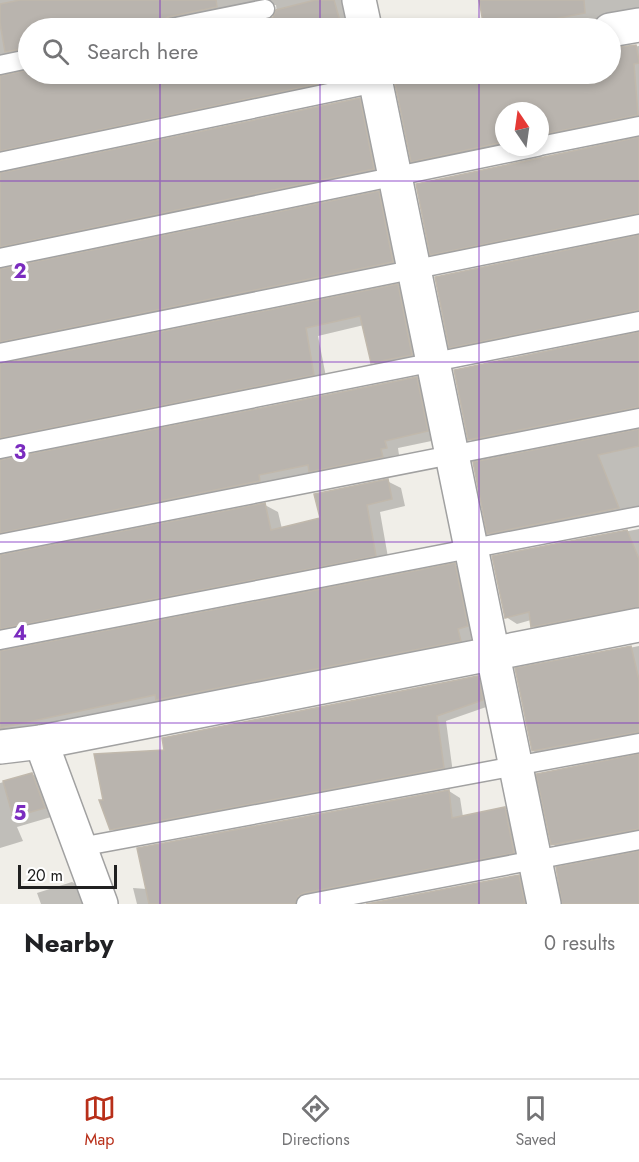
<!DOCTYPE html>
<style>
body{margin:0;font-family:Jost,sans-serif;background:#f2f2f2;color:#202124}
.compass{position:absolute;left:495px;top:102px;width:54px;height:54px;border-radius:50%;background:#fff;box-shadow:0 3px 9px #0003;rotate:347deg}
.scale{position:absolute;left:18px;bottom:15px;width:99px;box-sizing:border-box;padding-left:6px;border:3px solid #202020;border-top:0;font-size:16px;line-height:21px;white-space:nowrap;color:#202020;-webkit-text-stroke:4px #fff;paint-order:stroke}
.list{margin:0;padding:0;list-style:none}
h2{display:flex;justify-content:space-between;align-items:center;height:78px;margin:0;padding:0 24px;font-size:26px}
h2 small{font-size:20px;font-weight:400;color:#757577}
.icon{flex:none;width:33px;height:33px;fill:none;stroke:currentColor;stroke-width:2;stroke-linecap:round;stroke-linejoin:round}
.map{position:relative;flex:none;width:639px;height:904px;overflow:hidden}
.search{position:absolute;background:#fff;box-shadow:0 3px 9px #0003;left:18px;right:18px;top:18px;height:66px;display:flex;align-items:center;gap:15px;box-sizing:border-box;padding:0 21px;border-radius:33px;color:#757577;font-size:22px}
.sheet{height:174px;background:#fff}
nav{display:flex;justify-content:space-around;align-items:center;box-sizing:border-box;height:84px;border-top:2px solid #e0e0e0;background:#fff;font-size:16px;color:#757577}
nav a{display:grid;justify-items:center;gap:3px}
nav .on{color:#b82f19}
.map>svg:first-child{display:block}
.shadow{fill:#0003}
.building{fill:#b9b4ae;stroke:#c0b8ac;stroke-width:1.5}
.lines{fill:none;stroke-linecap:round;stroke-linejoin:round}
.service-casing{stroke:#a1a1a1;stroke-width:21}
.minor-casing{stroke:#a1a1a1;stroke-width:36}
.tertiary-casing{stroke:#a1a1a1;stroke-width:36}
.service{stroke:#fff;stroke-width:18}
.minor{stroke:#fff;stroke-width:33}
.tertiary{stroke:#fff;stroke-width:33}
.grid{fill:none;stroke:#7b2cbf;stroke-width:1.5;stroke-opacity:0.55}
.grid-label{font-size:20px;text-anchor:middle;font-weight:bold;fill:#7b2cbf;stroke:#fff;stroke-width:6;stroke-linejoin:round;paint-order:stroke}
</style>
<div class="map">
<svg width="639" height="904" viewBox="0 0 639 904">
<rect width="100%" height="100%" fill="#f0eee8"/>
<g class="shadow">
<path d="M0,0H355L352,28H233L268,21L277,14L276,5L182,24L177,28H28V58L2,70L3,77L28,71V74H364L366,83L2,167L4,174L360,99L373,107L387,176L2,261V271L379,193L392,200L406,269L5,352L2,363L3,365L398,286L411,293L425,362L385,370L372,362L364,325L318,336L327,382L2,454V462L417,379L430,386L441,439L398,448L399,455L393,456L395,464L2,548V557L265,505L278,512L282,529L322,519L387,481L401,488L405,506L380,512L389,563L2,645V653L455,565L468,572L481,634L471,636L474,648L0,738Z"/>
<path d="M481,0H639V15L607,28H486Z"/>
<path d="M639,46V124L540,145V111H504V147L426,168L412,161L419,74H610L613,50Z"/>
<path d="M639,139V221L443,260L431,254Z"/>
<path d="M639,237V262L615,268L632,319L462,353L451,347Z"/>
<path d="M639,334V415L481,446L469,439Z"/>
<path d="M639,431V513L500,540L489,533L474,463Z"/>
<path d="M639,529V614L544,633L532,626L531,620L517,624L506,617L494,557Z"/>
<path d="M639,646V740L545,757L533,751L517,670Z"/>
<path d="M478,677L487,682L492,705L446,721L453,773L121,834L111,829Z"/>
<path d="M639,756V837L564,851L552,844Z"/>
<path d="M32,774L45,782L58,815L17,827L23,841L0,848V783Z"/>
<path d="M449,791L460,798L463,817L505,809L516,815L525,859L309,904H137L133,888L147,889Z"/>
<path d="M519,876L530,883L534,904H374Z"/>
<path d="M72,882L90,892L95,904H41L37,893Z"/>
</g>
<g class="building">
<path d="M20,0H216L217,7L168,17L163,20L160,28H28V48L5,52L0,23V4Z"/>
<path d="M315,0H334L342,28H225L267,20L273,17L276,10Z"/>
<path d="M479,0H584L585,13L534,23L535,28H484Z"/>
<path d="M636,45L639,60V63L634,64L638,115L540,135V111H504V142L411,162L393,74H610V48Z"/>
<path d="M28,70V74H356V76L0,151V76Z"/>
<path d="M360,98L374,169L0,247V173Z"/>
<path d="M639,137V213L430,255L416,184Z"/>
<path d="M379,191L393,262L0,342V269Z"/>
<path d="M639,235V310L449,348L435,277Z"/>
<path d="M398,284L412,355L371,363L360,316L306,328L314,375L0,438V364Z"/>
<path d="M639,332V407L468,440L454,370Z"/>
<path d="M417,377L428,431L385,441L387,448L381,449L383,457L309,472L308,465L259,475L260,481L0,533V460Z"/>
<path d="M639,429V446L598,455L619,508L487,534L473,462Z"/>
<path d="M388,479L392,499L367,505L376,556L0,629V555L265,503L271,530L320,518L314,494Z"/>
<path d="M627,530L639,559V607L531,627L529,612L505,618L492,556Z"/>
<path d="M455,563L468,626L458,629L461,641L156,700L155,695L0,728V651Z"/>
<path d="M631,646L639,680V732L532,751L515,668Z"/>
<path d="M478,676L483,700L437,716L444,768L110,830L99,800H103L94,754L164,750L162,738Z"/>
<path d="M639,754V829L551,845L536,774Z"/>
<path d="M32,773L45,808L13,817L3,781Z"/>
<path d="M449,790L452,818L505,807L514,853L304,893L298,896L295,904H149L137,848Z"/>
<path d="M639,851V904H562L556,867Z"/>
<path d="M519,875L525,904H366Z"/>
</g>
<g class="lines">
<defs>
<g id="service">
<path d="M171,28L265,9"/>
<path d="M0,65L28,59"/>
<path d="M540,146L639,126"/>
<path d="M0,162L376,83"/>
<path d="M0,258L537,147"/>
<path d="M0,353L639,224"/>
<path d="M0,449L639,321"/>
<path d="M0,544L639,418"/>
<path d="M0,640L639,516"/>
<path d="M80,847L639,743"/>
<path d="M306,904L639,840"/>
</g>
<g id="minor">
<path d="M359,0L365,28"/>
<path d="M610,30L639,25"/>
<path d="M374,74L544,904"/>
<path d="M41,742L101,904"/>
</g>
<path id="tertiary" d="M0,747L41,742L639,625"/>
</defs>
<use href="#service" class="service-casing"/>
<use href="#minor" class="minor-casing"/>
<use href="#tertiary" class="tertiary-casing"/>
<use href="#service" class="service"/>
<use href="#minor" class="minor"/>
<use href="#tertiary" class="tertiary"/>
</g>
<path class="grid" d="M160,0V28M320,0V28M479,0V28M160,74V904M320,74V904M479,74V904M0,181H639M0,362H639M0,542H639M0,723H639"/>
<g class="grid-label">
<text x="20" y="278">2</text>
<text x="20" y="459">3</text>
<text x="20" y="640">4</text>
<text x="20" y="820">5</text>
</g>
</svg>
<svg class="compass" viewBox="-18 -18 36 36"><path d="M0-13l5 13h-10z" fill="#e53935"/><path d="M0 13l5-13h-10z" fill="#757577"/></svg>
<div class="scale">20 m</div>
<div class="search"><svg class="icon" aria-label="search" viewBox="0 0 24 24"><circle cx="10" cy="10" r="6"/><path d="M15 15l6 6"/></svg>Search here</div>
</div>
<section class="sheet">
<h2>Nearby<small>0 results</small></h2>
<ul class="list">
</ul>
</section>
<nav>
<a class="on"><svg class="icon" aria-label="map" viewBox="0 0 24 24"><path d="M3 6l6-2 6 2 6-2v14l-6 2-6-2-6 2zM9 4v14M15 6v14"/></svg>Map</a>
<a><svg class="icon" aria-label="directions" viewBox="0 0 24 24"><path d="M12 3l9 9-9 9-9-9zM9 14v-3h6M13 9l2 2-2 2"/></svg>Directions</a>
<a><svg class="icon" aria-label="saved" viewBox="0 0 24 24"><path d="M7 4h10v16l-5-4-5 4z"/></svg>Saved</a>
</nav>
